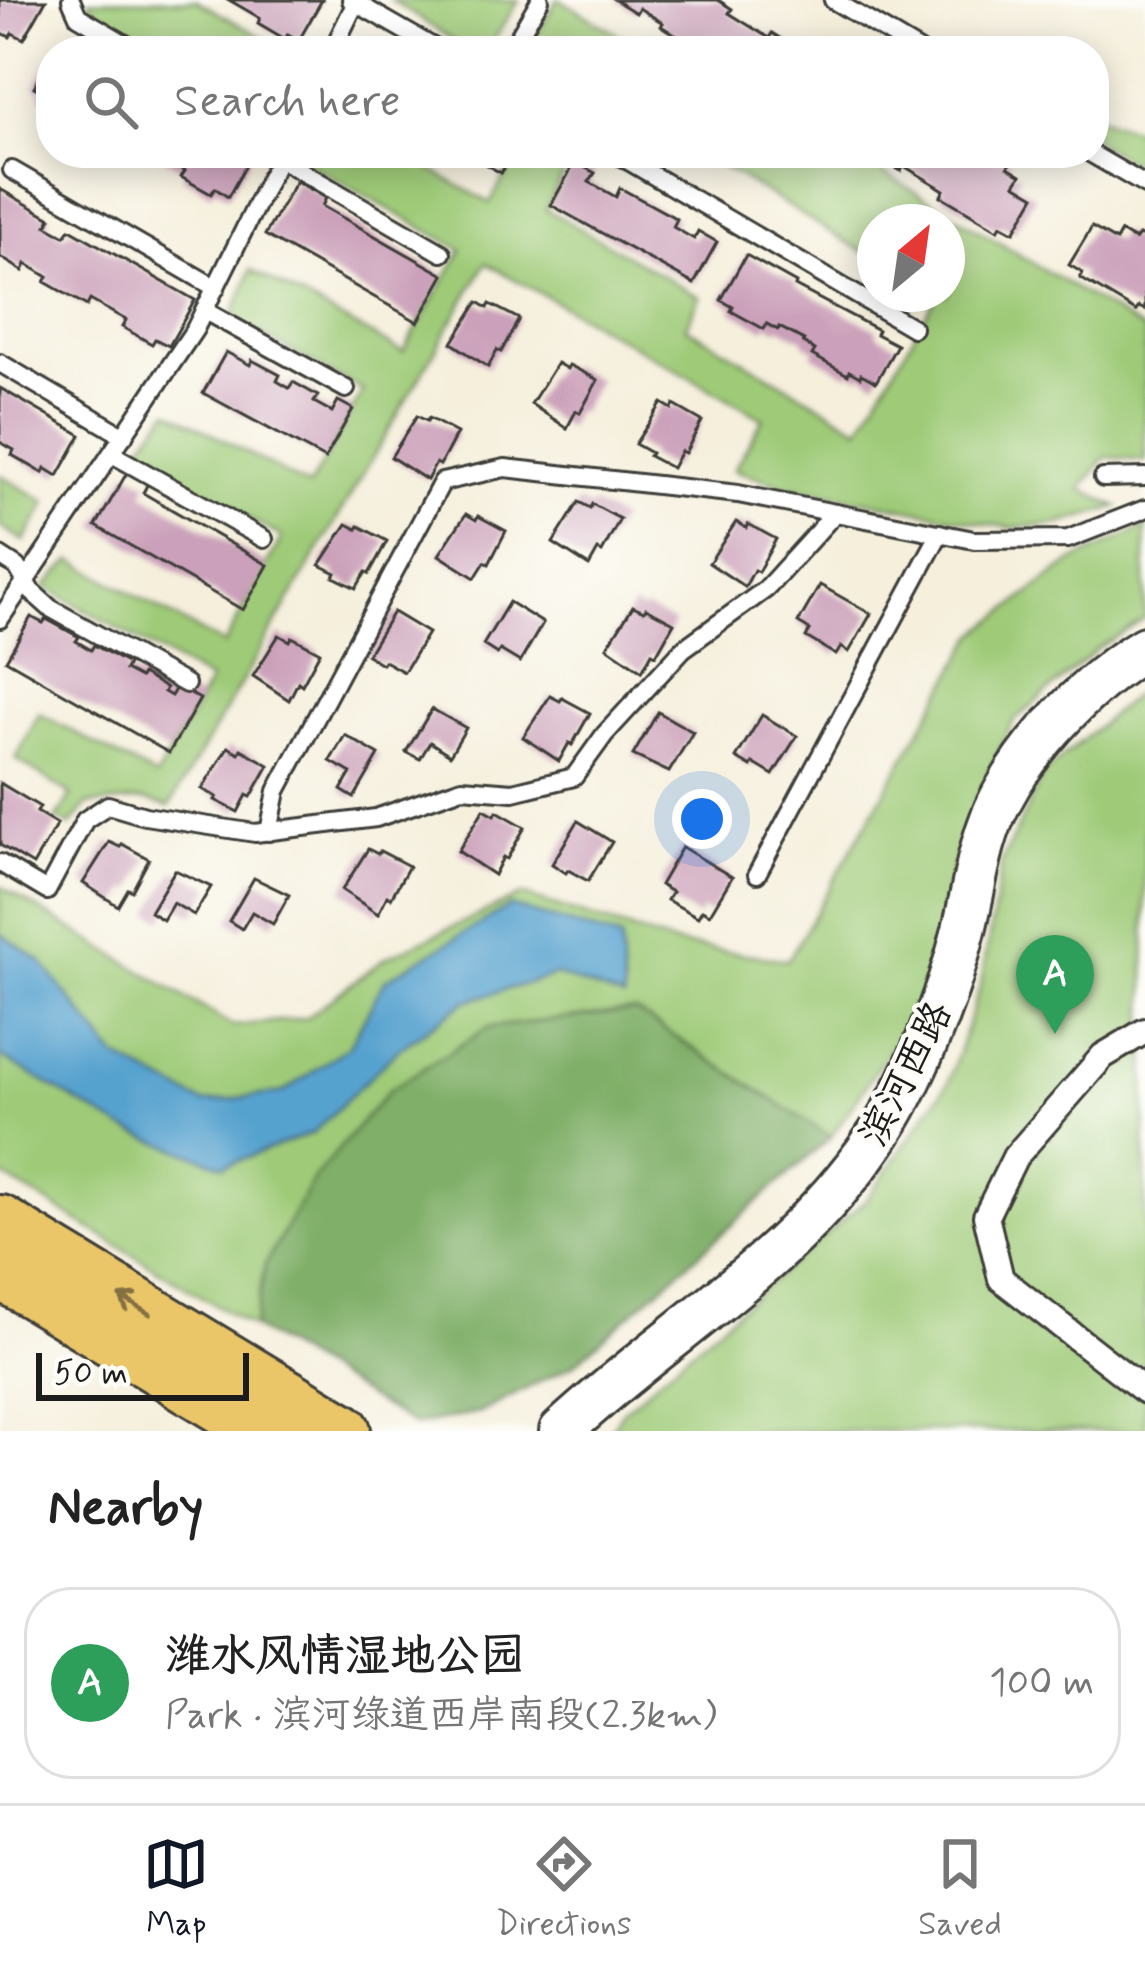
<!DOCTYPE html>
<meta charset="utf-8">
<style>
body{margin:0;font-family:Mynerve,"LXGW WenKai TC",sans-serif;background:#f6f6f6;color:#222}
.compass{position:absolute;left:857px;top:204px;width:108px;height:108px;border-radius:50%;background:#fff;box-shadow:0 6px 30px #0003;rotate:29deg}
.scale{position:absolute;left:36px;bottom:30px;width:213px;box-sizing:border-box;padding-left:12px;border:6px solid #1c1c1c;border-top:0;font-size:33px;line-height:42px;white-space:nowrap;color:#1c1c1c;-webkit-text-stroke:9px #fdfcf7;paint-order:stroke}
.you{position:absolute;left:702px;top:819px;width:42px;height:42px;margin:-30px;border:9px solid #fff;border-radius:50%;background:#1a73e8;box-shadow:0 0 0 18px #1a73e833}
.badge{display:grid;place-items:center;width:78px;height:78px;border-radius:50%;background:#111827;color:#fff;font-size:39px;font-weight:700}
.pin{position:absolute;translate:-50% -99px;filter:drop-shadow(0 3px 6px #0008)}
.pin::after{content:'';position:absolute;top:63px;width:42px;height:36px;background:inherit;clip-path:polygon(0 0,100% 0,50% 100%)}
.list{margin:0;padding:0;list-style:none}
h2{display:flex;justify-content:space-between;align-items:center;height:156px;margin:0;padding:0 48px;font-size:51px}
h2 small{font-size:39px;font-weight:400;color:#767676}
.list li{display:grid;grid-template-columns:78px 1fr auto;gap:36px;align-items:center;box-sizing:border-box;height:192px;margin:0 24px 24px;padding:0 24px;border:3px solid #e0e0e0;border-radius:48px}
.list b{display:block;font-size:45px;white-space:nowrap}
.list p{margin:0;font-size:39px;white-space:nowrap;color:#767676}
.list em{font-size:39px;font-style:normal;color:#767676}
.icon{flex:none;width:66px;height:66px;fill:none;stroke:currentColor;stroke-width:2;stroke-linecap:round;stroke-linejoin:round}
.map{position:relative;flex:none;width:1145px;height:1431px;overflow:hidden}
.search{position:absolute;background:#fff;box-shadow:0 6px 30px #0003;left:36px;right:36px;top:36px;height:132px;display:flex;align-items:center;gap:30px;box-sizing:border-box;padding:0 42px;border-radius:48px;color:#767676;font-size:45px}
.sheet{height:372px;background:#fff}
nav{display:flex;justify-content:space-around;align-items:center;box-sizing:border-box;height:168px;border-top:3px solid #e0e0e0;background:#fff;font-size:33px;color:#767676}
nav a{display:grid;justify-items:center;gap:6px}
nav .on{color:#111827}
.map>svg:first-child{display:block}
.green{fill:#9fcb78;stroke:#5e744a;stroke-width:3}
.forest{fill:#7faf68;stroke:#4e6642;stroke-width:3}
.water{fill:#57a2cf;stroke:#3a5f76;stroke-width:3}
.building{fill:#cba0ba}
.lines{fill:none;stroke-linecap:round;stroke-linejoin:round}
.service-casing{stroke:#3d3c39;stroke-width:22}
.pedestrian-casing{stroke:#3d3c39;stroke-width:30}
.tertiary-casing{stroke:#3d3c39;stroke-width:48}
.primary-casing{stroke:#3d3c39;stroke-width:60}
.service{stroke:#fff;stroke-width:16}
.pedestrian{stroke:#fff;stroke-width:24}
.tertiary{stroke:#fff;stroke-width:42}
.primary{stroke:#eac669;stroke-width:54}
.oneway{stroke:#837142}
.labels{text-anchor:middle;stroke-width:9;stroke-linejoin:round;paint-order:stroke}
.street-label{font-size:39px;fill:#1c1c1c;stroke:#fdfcf7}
</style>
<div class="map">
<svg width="1145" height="1431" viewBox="0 0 1145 1431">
<rect width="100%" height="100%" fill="#fdfcf7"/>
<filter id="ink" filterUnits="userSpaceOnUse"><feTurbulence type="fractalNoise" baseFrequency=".00833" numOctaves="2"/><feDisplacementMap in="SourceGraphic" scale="24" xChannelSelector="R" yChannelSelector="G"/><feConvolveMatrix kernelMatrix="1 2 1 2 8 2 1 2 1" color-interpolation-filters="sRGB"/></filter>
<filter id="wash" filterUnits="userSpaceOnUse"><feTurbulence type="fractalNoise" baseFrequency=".004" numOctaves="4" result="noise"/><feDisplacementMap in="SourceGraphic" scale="48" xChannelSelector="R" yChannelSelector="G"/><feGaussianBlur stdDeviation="2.7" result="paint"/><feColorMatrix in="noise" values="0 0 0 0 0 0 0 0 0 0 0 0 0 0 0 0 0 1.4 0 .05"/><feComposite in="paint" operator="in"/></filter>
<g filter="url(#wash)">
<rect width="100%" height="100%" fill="#f5efdc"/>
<g class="green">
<path d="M89,0H196L286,51H166L92,9Z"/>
<path d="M391,0H519L487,51H469Z"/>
<path d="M557,0H561L646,51H527Z"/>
<path d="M1094,115L1145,134V170L1094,141Z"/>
<path d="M301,153H401L490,203L518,153H574L546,209L700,297L686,327L860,428L936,297L933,294H947V222H875V259L700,153H793L812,164L818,153H851L1145,331V461L1106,457L1081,489L1117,507L1059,524L1010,528L781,485L734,470L763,418L486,263L169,807L144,800L87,805L70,826L57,819L71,795L16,759L39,713L156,777L210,681L45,587L72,560L224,645L282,537L134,455L169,410L309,487L363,391L232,318L251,270L403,352L462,250L298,158Z"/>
<path d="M0,475L47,502L25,541L0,527Z"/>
<path d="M1145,527V619L1098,648L1013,722L964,827L921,1003L831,1137L574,1364L479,1413L414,1425L0,1174V886L233,1026L306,1018L385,958L522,895L675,944L788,960L975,635L1070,563Z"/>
<path d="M1145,686V1431H610L622,1412L675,1364L866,1200L948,1083L981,984L1002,861L1044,773Z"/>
</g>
<path class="forest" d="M635,1011L831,1137L574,1364L479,1413L414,1425L254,1328L265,1265L314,1178L389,1090L489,1027Z"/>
<path class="water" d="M510,906L621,939L624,999L557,975L466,1001L396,1051L313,1133L224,1166L125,1130L0,1056V933L41,961L116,1057L204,1103L284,1092L349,1046L385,980Z"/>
<g id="blocks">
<g class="building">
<path d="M0,0H46L24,39L12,33L10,37L0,32Z"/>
<path d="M229,0H322L299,40L288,34L285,39L258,23L260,18Z"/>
<path d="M615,0H718L732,9L729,13L769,38L772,33L800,51H701L661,26L663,23L639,8L636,13Z"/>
<path d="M51,57V102L40,96L41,91L34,87Z"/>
<path d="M154,153H253L228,197L215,188L211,194L181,177L185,171Z"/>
<path d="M465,153H513L501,173Z"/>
<path d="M870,153H966L979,161L983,153L997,160L1001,154L1011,161L1008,167L1021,175L1015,184L1035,196L1014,232L1001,225L998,230L941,196L944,190L904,166L901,171Z"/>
<path d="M575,162L595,173L589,182L616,197L620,188L677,219L673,227L694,239L698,231L717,242L694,284L551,205Z"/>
<path d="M296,181L326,198L322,206L444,275L418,322L265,235Z"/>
<path d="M0,189L51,218L47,226L65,236L70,229L195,300L169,346L155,339L152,344L122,327L126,320L90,300L87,306L45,282L48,277L26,264L23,271L0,257Z"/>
<path d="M1092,227L1116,241L1121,232L1135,240L1139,235L1145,238V310L1139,307L1136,311L1080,278L1083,273L1069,265Z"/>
<path d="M746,255L796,283L795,286L878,330L876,334L897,345L876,382L861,374L860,377L849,371L848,375L812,355L815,350L803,343L804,340L779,327L778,330L767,324L764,329L731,311L733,307L721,300Z"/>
<path d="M478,302L488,308L490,304L519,319L501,352L497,350L488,367L452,343Z"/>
<path d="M226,352L250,365L252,360L280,375L277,381L289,388L293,382L318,396L314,402L332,412L338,401L353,409L325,459L203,393Z"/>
<path d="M557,363L567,369L569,365L598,380L580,413L576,411L567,428L531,404Z"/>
<path d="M0,388L81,435L58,476L45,468L43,473L12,455L14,450L0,442Z"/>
<path d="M662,403L672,409L674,405L702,421L685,453L681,451L672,468L649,456L651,453L635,444Z"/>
<path d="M417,416L427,421L429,418L457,433L440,465L436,463L427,480L391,457Z"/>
<path d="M128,471L148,483L143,493L268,565L243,610L96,526Z"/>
<path d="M579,502L590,508L592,504L620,519L602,552L598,550L589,566L553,543Z"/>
<path d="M466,514L476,520L478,516L506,531L489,564L485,562L475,578L439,555Z"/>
<path d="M736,522L746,528L748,524L776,539L758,572L754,570L745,587L709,563Z"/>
<path d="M347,524L357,529L359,526L387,541L369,574L366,572L356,588L334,577L336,573L320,565Z"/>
<path d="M820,585L871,614L849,652L841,647L836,655L806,637L810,630L798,623Z"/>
<path d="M509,602L543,623L520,662L500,650L497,654L483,645Z"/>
<path d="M633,606L644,611L646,608L674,623L656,655L652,653L642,671L607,647Z"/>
<path d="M393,612L428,633L404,672L384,661L382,664L367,655Z"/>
<path d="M31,617L43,623L46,619L79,637L76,641L91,650L94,645L128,664L125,670L140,678L142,674L166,688L164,692L171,696L177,686L200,699L169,753L6,660Z"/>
<path d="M279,635L290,641L292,637L320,652L302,685L298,682L289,700L253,676Z"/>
<path d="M550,696L560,701L562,698L590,713L572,745L569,743L559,761L523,737Z"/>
<path d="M432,709L466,728L450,755L430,742L420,759L406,752Z"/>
<path d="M658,712L693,732L669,772L633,755Z"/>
<path d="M762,715L797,736L773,775L753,763L751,767L736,758Z"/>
<path d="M345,735L379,755L354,798L341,790L351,773L330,761Z"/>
<path d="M228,747L239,753L241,749L269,765L251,797L247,795L238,812L215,800L217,797L202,789Z"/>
<path d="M0,783L40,807L37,812L57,824L33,865L0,845Z"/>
<path d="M484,809L495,815L497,811L525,827L507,859L503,857L494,875L458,851Z"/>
<path d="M578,821L612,842L588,881L568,870L566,873L552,864Z"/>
<path d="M109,842L120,847L122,844L149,859L132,891L128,889L118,906L83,883Z"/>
<path d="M682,847L732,877L710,914L702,910L698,917L667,900L672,892L660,885Z"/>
<path d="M368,849L378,854L380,851L409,866L391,898L387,896L378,914L342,890Z"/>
<path d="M175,870L211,887L194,915L173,903L163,920L150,912Z"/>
<path d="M254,878L289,895L273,924L252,912L242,929L229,921Z"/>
</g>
</g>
</g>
<g filter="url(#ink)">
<use href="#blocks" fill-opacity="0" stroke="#3d3c39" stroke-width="3"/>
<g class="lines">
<defs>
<g id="service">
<path d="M71,0L78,16L137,51"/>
<path d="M351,0L440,51"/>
<path d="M833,0L919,51"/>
<path d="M332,51L357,0"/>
<path d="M510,51L540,0"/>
<path d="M615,153L913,328"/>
<path d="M1090,153L1145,185"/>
<path d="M280,159L442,253"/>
<path d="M12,170L216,288"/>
<path d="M205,311L346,389"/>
<path d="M0,363L124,436"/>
<path d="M112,454L264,539"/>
<path d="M1103,478L1145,477"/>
<path d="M0,556L17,567L31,591L50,608L186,684"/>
<path d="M0,619L195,329L282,153"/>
<path d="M269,832L277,791L442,482L505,468L738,494L974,540L1068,539L1145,509"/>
<path d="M0,863L47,891L85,820L108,805L145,816L255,833L376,818L462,788L513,792L574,777L605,734L683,649L766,589L835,513"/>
<path d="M757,874L940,533"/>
</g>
<path id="pedestrian" d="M1145,1031L1103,1056L1015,1157L986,1216L1001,1279L1145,1391"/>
<path id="tertiary" d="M561,1431C666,1333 793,1261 875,1140C913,1085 948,996 964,930C975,886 979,840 1001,799C1031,742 1090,681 1145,648"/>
<g id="primary">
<path d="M0,1223L343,1431"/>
<path d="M0,1271L264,1431"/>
</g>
</defs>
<use href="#service" class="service-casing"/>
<use href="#pedestrian" class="pedestrian-casing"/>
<use href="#tertiary" class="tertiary-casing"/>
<use href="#primary" class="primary-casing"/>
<use href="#service" class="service"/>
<use href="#pedestrian" class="pedestrian"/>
<use href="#tertiary" class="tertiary"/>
<use href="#primary" class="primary"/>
</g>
<defs><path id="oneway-shaft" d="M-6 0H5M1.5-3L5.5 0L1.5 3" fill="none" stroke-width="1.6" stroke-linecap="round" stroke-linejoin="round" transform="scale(3)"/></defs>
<use class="oneway" href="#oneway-shaft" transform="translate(135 1305) rotate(-149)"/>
</g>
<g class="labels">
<g class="street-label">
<text transform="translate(904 1073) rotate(-63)" y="14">滨河西路</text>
</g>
</g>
</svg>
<svg class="compass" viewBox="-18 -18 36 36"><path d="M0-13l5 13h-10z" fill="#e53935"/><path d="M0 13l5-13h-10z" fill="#767676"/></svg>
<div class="scale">50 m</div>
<div class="you"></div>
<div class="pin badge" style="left:1055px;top:1034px;background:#2e9e5b">A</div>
<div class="search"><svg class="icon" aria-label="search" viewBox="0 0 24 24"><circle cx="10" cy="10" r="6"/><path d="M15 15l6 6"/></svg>Search here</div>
</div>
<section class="sheet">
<h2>Nearby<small></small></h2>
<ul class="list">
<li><span class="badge" style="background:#2e9e5b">A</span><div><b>潍水风情湿地公园</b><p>Park · 滨河绿道西岸南段(2.3km)</p></div><em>100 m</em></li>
</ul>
</section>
<nav>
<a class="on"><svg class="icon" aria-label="map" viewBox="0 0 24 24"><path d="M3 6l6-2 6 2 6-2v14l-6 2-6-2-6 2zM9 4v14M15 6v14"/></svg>Map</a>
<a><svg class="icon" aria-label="directions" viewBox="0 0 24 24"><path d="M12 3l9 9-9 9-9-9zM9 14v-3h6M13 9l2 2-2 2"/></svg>Directions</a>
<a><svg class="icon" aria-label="saved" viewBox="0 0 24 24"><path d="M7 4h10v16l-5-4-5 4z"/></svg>Saved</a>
</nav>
